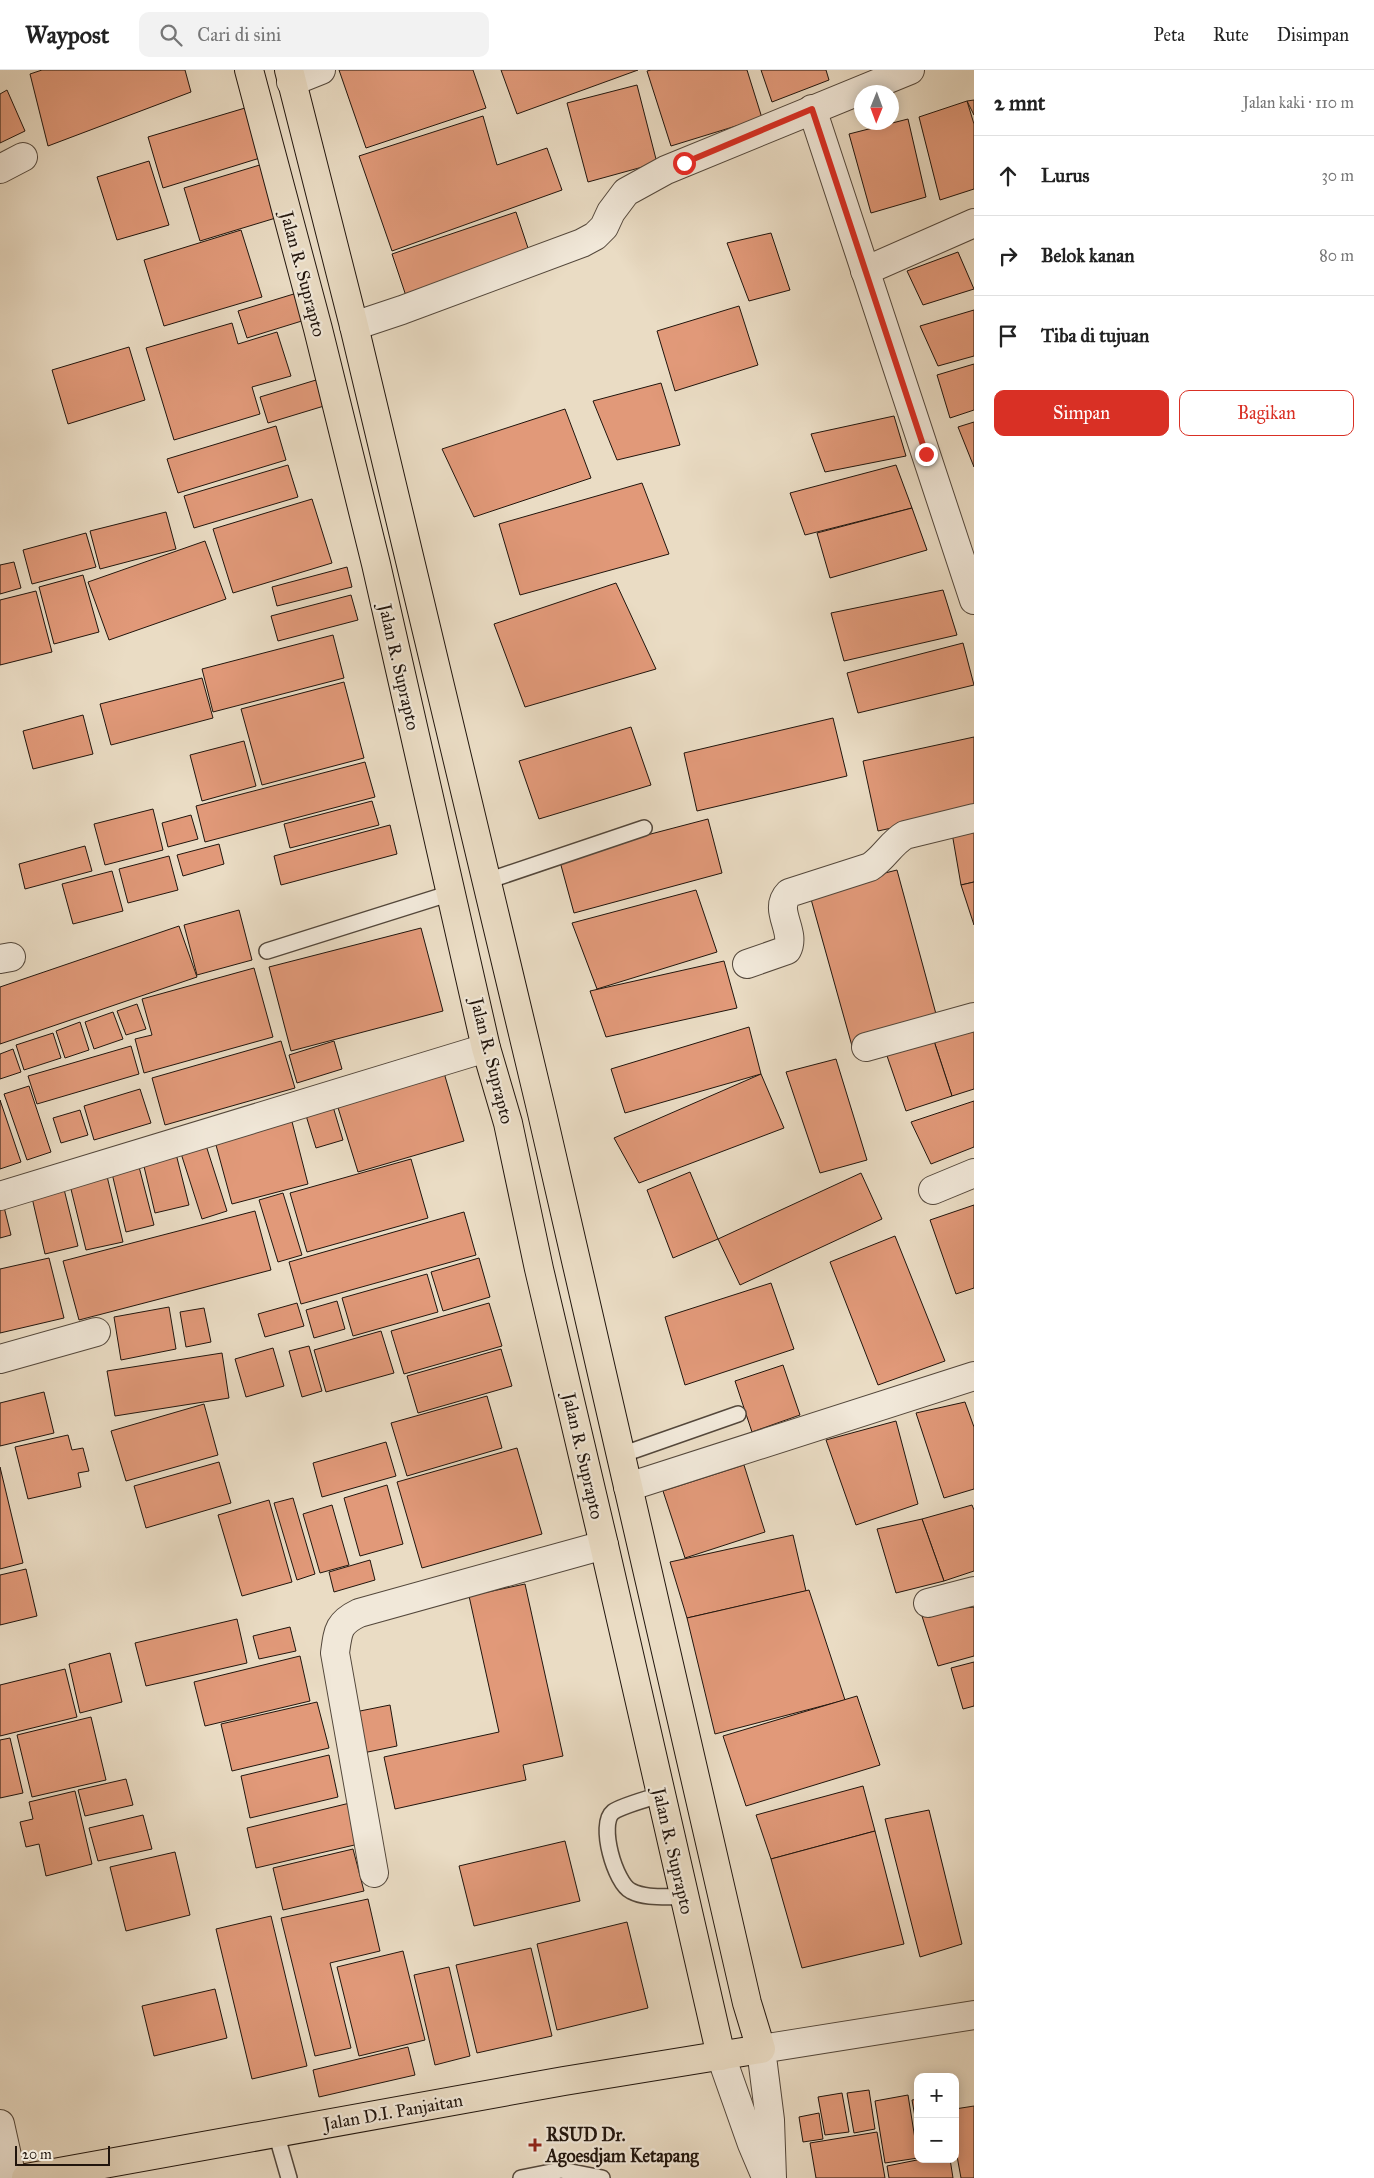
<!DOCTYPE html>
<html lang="id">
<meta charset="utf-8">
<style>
body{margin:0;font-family:"IM FELL Great Primer",serif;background:#f2f2f2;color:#222}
.controls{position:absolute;right:15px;bottom:15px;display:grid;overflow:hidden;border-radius:10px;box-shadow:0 2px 12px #0003}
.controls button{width:45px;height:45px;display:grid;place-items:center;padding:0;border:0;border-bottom:1px solid #e0e0e0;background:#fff;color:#222;font:25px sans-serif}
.compass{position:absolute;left:854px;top:15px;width:45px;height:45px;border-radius:50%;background:#fff;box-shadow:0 2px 12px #0003;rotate:181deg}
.scale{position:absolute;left:15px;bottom:12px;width:95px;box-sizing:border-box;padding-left:5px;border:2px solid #21150d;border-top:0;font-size:14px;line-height:18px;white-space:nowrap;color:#21150d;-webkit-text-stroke:4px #f1e8d9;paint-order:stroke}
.stop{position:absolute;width:15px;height:15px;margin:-11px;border:4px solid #d93025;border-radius:50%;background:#fff}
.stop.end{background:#d93025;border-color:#fff;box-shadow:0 1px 5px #0008}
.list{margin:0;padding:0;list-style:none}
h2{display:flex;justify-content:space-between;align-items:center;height:65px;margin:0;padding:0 20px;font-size:21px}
h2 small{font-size:16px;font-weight:400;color:#767676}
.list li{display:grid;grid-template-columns:32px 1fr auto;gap:15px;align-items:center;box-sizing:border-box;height:80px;padding:0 20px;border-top:1px solid #e0e0e0}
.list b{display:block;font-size:19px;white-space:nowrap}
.list em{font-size:16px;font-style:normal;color:#767676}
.actions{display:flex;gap:10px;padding:15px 20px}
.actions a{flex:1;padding:11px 0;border:1px solid #d93025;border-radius:10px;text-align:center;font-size:18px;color:#d93025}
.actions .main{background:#d93025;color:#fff}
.icon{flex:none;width:28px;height:28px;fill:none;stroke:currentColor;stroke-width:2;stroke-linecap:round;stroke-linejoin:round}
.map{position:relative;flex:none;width:974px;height:2108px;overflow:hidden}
header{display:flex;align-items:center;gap:30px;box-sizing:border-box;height:70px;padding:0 25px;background:#fff;border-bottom:1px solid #e0e0e0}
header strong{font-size:24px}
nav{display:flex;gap:28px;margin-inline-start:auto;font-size:18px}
.search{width:350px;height:45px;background:#f2f2f2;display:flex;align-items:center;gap:12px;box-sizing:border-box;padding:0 18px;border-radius:10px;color:#767676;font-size:19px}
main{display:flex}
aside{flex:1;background:#fff}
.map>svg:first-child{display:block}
.building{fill:#e19979;stroke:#21150d}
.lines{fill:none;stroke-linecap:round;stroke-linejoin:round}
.service-casing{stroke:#53473b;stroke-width:18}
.minor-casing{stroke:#53473b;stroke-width:30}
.tertiary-casing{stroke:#53473b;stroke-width:30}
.trunk-casing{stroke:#21150d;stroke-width:30}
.service{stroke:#f1e8d9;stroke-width:15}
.minor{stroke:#f1e8d9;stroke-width:28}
.tertiary{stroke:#f1e8d9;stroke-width:28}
.trunk{stroke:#eadcc4;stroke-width:28}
.route{stroke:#d93025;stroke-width:6}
.poi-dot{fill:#8f2418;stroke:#f1e8d9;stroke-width:2}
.labels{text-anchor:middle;stroke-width:4.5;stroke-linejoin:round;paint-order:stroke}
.street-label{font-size:18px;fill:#21150d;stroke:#f1e8d9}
.poi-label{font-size:18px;font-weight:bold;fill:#21150d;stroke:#f1e8d9;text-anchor:start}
</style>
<header>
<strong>Waypost</strong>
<div class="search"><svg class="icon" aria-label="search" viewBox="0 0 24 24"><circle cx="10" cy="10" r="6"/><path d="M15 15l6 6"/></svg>Cari di sini</div>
<nav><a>Peta</a><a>Rute</a><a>Disimpan</a></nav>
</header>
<main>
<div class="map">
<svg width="974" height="2108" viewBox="0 0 974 2108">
<rect width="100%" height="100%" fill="#eadcc4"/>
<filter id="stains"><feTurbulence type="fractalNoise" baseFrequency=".004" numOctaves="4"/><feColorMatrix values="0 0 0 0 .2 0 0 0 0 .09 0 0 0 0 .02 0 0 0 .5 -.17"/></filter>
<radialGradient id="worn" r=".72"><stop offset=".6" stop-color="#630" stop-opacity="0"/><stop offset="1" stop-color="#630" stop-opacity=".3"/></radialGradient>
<g class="building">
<path d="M42,0H185L191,22L48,76L30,4Z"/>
<path d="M339,0H473L486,38L366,78Z"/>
<path d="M501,0H638L517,44Z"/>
<path d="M651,0H747L762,48L671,76L647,1Z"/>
<path d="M761,0H826L829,10L772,32Z"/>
<path d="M637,15L657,93L588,112L567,33Z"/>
<path d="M7,20L25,61L0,73V24Z"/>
<path d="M974,30V45L967,31Z"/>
<path d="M967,31L974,54V119L940,130L919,47Z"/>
<path d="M245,38L260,88L163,118L148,67Z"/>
<path d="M483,46L497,95L547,78L562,120L392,181L359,86Z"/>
<path d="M908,49L926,127L871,143L849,64Z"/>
<path d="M149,91L169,155L117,170L97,107Z"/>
<path d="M263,94L279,147L200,171L184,118Z"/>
<path d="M516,142L532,190L408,232L392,184Z"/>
<path d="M241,160L262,227L164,256L144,190Z"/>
<path d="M771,163L790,220L749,231L727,173Z"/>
<path d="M958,182L974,219L923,235L907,201Z"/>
<path d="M297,223L305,250L247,268L238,241Z"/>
<path d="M739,236L758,295L675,321L657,261Z"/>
<path d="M974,240V286L938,296L920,256Z"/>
<path d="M232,253L238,274L277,262L291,306L252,317L260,344L174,370L146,278Z"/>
<path d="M129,277L145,330L68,354L52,300Z"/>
<path d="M974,294V340L950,348L937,305Z"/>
<path d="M316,310L324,336L268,353L260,327Z"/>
<path d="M661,313L680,375L617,390L593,331Z"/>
<path d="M565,339L591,408L474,447L442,379Z"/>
<path d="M894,346L906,386L825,402L811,364Z"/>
<path d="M974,352V397L958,357Z"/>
<path d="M276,356L286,390L178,423L167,389Z"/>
<path d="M288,395L298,427L194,458L184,426Z"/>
<path d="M896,395L912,438L805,465L790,423Z"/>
<path d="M642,413L669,484L520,525L499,454Z"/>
<path d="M312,429L332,493L233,523L213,459Z"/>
<path d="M912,438L927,480L830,508L817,463Z"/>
<path d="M166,442L176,479L100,499L90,461Z"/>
<path d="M86,463L96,497L32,514L23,480Z"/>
<path d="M205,471L226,529L109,570L88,512Z"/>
<path d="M14,492L21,518L0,524V495Z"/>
<path d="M347,497L352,517L277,536L272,517Z"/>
<path d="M83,505L99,562L54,574L39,517Z"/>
<path d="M616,513L656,599L525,637L494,554Z"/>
<path d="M943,520L957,565L844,591L831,543Z"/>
<path d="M36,521L52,582L0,595V530Z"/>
<path d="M351,525L358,550L278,571L271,546Z"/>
<path d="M333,565L344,608L213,642L202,599Z"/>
<path d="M963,573L974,615L858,643L847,603Z"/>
<path d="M202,608L213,648L111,675L100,634Z"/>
<path d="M344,612L364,688L262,715L241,639Z"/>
<path d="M83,645L93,684L33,699L23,661Z"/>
<path d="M833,648L847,706L697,741L684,683Z"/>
<path d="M631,657L651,715L539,749L519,691Z"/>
<path d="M974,667V740L878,761L863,691Z"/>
<path d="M244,671L256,716L202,731L190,685Z"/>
<path d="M365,692L375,727L205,772L196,736Z"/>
<path d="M372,731L379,755L290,778L284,754Z"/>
<path d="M153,739L163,780L105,795L94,754Z"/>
<path d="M191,745L198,769L168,777L162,753Z"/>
<path d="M708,749L722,803L574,843L559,788Z"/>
<path d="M390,755L397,784L281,815L274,786Z"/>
<path d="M974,758V812L961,815L952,763Z"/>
<path d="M219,774L224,794L183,806L177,785Z"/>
<path d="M85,776L92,801L25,819L19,794Z"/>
<path d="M169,786L178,820L128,833L119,799Z"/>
<path d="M897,800L939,955L852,976L809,822Z"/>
<path d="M112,801L123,841L73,854L62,814Z"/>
<path d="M974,812V855L961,815Z"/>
<path d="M696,820L717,882L597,919L572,853Z"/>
<path d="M239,840L252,890L197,905L184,855Z"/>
<path d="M179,856L197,907L0,974V917Z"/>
<path d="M421,858L443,941L291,981L269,897Z"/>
<path d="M724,891L737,938L606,967L590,921Z"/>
<path d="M254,898L273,967L144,1003L135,969L152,965L142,929Z"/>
<path d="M137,934L146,959L126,965L117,941Z"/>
<path d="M113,942L123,969L94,979L85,952Z"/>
<path d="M80,952L89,980L65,988L56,961Z"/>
<path d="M749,957L761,1004L625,1043L611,999Z"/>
<path d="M974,958V1019L952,1026L933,968Z"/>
<path d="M53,963L61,988L24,1000L16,975Z"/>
<path d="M933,968L952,1026L906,1041L886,983Z"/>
<path d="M281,971L295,1018L165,1055L152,1008Z"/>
<path d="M334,971L342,999L297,1013L289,985Z"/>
<path d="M131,976L139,1004L37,1034L28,1006Z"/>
<path d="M13,979L21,1002L0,1009V984Z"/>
<path d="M836,989L867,1090L820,1103L786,1002Z"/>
<path d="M442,996L464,1071L358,1102L335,1028Z"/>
<path d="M761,1004L784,1058L639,1113L614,1068Z"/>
<path d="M29,1016L51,1082L27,1090L4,1024Z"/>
<path d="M140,1019L151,1053L94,1070L84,1036Z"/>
<path d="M0,1030L21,1092L0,1099Z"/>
<path d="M331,1030L343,1070L316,1078L304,1039Z"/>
<path d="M974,1031V1077L931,1094L911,1052Z"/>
<path d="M80,1040L88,1065L61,1073L53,1048Z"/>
<path d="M290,1044L308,1114L232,1134L213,1064Z"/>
<path d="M203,1066L227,1141L202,1149L178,1074Z"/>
<path d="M175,1080L189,1135L155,1143L142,1088Z"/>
<path d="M137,1089L154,1155L126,1162L110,1095Z"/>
<path d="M411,1089L428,1148L307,1182L290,1123Z"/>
<path d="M105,1098L123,1172L86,1180L68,1107Z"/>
<path d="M690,1102L718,1169L673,1188L647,1120Z"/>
<path d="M861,1103L882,1149L740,1215L718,1169Z"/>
<path d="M62,1111L78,1176L45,1184L30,1119Z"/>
<path d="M283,1123L302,1185L278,1192L259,1130Z"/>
<path d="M0,1129H2L11,1165L0,1168Z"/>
<path d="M974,1135V1218L956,1224L930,1150Z"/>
<path d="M255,1141L271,1200L79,1250L63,1191Z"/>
<path d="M464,1142L476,1185L301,1234L289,1192Z"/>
<path d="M895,1166L945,1291L878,1315L830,1192Z"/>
<path d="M49,1188L64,1248L0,1263V1199Z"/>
<path d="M479,1188L490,1227L443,1241L431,1202Z"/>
<path d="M427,1204L438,1242L353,1266L342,1228Z"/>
<path d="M771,1213L794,1279L685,1315L665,1247Z"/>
<path d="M337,1231L345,1259L314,1268L306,1240Z"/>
<path d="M297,1233L304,1256L265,1267L258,1244Z"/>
<path d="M489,1233L502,1276L404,1304L391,1261Z"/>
<path d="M169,1237L176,1279L121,1290L114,1247Z"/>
<path d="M204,1238L211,1272L186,1277L180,1242Z"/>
<path d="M381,1261L394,1303L326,1322L314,1280Z"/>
<path d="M309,1276L322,1321L302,1327L289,1281Z"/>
<path d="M273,1278L284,1316L246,1327L235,1289Z"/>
<path d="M501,1279L512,1316L418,1343L407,1306Z"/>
<path d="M222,1283L229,1328L115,1346L107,1301Z"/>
<path d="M783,1295L800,1345L752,1362L735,1311Z"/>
<path d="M44,1322L54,1363L0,1376V1333Z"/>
<path d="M487,1326L502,1378L407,1406L391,1353Z"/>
<path d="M965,1332L974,1357V1419L944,1428L916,1343Z"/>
<path d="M204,1334L218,1385L126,1411L111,1361Z"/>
<path d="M896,1351L918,1434L856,1455L826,1370Z"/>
<path d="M68,1365L72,1380L83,1378L89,1401L78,1403L81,1417L28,1429L15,1377Z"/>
<path d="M386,1372L396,1406L322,1427L313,1393Z"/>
<path d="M517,1378L542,1464L422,1498L397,1412Z"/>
<path d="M219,1392L231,1433L146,1458L134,1416Z"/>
<path d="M744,1395L765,1462L685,1488L663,1421Z"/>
<path d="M0,1397L23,1493L0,1499Z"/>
<path d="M387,1415L403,1474L360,1486L344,1428Z"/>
<path d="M293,1428L315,1504L297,1510L274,1433Z"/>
<path d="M269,1430L292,1512L242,1526L218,1445Z"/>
<path d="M332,1435L349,1495L320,1503L303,1444Z"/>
<path d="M972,1435L974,1440V1501L944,1511L922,1449Z"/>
<path d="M922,1449L944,1511L896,1523L877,1459Z"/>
<path d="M793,1465L806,1521L687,1548L670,1492Z"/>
<path d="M370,1490L375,1510L334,1522L329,1502Z"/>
<path d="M26,1499L37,1546L0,1555V1505Z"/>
<path d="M525,1514L563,1686L523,1695L526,1710L395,1739L384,1687L499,1662L469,1526Z"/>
<path d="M809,1520L845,1630L715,1664L687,1548Z"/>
<path d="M974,1537V1586L938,1596L921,1543Z"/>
<path d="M237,1549L247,1593L146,1616L135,1573Z"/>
<path d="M290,1557L296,1581L259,1589L253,1566Z"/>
<path d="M110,1583L122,1632L80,1643L69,1594Z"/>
<path d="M300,1586L310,1631L205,1656L194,1612Z"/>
<path d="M974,1592V1636L963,1639L951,1598Z"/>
<path d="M65,1599L77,1647L0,1666V1615Z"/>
<path d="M857,1626L880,1695L746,1736L723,1666Z"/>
<path d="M317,1632L329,1678L232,1701L221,1654Z"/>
<path d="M390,1635L397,1676L363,1683L355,1642Z"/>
<path d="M91,1647L106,1710L32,1727L17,1665Z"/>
<path d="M10,1668L23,1723L0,1728V1670Z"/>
<path d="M329,1685L338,1727L250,1748L241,1706Z"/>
<path d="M126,1709L133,1735L85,1746L78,1720Z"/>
<path d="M863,1716L875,1761L771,1789L756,1745Z"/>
<path d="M75,1721L92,1794L46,1806L39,1774L26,1777L20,1752L33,1749L29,1732Z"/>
<path d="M354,1732L363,1773L256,1798L247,1758Z"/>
<path d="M929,1740L962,1874L920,1887L885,1749Z"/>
<path d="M143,1745L152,1779L98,1791L89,1758Z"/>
<path d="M875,1761L904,1874L802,1898L771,1789Z"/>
<path d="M565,1771L580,1831L474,1856L459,1796Z"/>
<path d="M353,1779L364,1821L283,1840L273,1798Z"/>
<path d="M175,1782L190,1845L126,1861L110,1797Z"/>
<path d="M368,1829L380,1881L330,1893L351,1978L315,1986L281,1848Z"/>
<path d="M271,1846L307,1996L252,2009L216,1859Z"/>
<path d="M627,1852L648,1938L557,1960L537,1874Z"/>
<path d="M531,1878L552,1966L477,1983L456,1895Z"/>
<path d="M403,1881L425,1970L359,1986L337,1897Z"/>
<path d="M449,1897L470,1986L435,1995L414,1905Z"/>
<path d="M215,1919L227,1968L154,1986L142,1936Z"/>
<path d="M408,1977L415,2005L319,2027L313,2000Z"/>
<path d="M869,2020L875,2059L854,2063L847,2023Z"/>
<path d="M842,2023L849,2062L825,2065L818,2027Z"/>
<path d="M908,2025L918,2088L885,2093L875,2031Z"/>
<path d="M918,2029V2064L912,2030Z"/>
<path d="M974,2036V2108H961L955,2075V2039Z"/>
<path d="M819,2043L823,2069L803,2072L799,2047Z"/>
<path d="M877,2062L885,2108H816L810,2073Z"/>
<path d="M922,2089H950L953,2108H889L887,2096Z"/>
</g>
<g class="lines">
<defs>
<g id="service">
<path d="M487,811L644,758"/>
<path d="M267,881L451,823"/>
<path d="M621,1385L738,1344"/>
<path d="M660,1725C650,1728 621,1736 613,1742C598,1754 615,1813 631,1821C646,1829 667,1826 684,1827"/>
<path d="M276,2063L289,2108"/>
<path d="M521,2108L561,2100L602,2108"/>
</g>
<g id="minor">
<path d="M291,12L321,0"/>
<path d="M812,39L974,530"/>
<path d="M0,99L23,87"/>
<path d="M865,201L974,153"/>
<path d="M354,256L402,240L582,173L595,166L604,157L611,142L626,122L666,100L910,0"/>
<path d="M0,889L11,887"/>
<path d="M747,894L787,880C797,861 772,840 789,823L870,797C884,788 891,773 905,765L974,748"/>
<path d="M866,977L974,947"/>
<path d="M933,1120L974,1103"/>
<path d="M0,1126L486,978"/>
<path d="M0,1289L96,1262"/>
<path d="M628,1417L974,1306"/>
<path d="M928,1533L974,1521"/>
<path d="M374,1803L335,1583C338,1561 338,1553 359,1543L604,1475"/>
<path d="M0,2054L12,2108"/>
</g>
<g id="tertiary">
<path d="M721,1986L752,2074L766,2107"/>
<path d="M772,2108L770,2050L761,1979L974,1945"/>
</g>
<g id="trunk">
<path d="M249,0L318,259L376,494L486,978L508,1053L539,1199L604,1475L721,1986"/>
<path d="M26,2108L564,2011L761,1979L747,1933L542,1043L354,256L289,0"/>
</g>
</defs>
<use href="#service" class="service-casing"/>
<use href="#minor" class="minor-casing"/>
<use href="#tertiary" class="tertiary-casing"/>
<use href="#trunk" class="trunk-casing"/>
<use href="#service" class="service"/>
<use href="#minor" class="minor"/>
<use href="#tertiary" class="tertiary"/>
<use href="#trunk" class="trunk"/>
</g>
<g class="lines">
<path class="route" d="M684,93L812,39L926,384"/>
</g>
<path class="poi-dot" d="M532.5 2067.5h5v5h5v5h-5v5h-5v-5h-5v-5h5z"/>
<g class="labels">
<g class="street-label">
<text transform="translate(303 204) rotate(75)" y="6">Jalan R. Suprapto</text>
<text transform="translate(399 597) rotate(77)" y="6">Jalan R. Suprapto</text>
<text transform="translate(492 991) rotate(76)" y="6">Jalan R. Suprapto</text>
<text transform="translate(583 1386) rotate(77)" y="6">Jalan R. Suprapto</text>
<text transform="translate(673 1781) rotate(77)" y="6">Jalan R. Suprapto</text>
<text transform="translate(393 2042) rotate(-10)" y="6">Jalan D.I. Panjaitan</text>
</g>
<g class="poi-label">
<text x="546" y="2071">RSUD Dr.<tspan x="546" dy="21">Agoesdjam Ketapang</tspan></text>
</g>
</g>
<rect width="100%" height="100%" filter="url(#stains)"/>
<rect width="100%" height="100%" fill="url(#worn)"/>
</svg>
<div class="controls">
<button>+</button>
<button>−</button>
</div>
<svg class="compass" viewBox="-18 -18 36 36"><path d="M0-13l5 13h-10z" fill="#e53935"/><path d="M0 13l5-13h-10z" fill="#767676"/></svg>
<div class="scale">20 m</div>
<div class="stop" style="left:684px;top:93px"></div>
<div class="stop end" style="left:926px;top:384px"></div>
</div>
<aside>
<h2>2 mnt<small>Jalan kaki · 110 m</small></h2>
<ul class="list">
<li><svg class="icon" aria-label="ahead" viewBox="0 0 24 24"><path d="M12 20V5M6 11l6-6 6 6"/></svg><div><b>Lurus</b></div><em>30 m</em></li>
<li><svg class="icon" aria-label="right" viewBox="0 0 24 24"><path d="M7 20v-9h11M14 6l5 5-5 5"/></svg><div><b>Belok kanan</b></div><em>80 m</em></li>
<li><svg class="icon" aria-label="arrive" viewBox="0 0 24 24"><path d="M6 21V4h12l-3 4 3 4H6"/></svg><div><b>Tiba di tujuan</b></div></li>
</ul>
<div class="actions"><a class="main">Simpan</a><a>Bagikan</a></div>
</aside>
</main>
